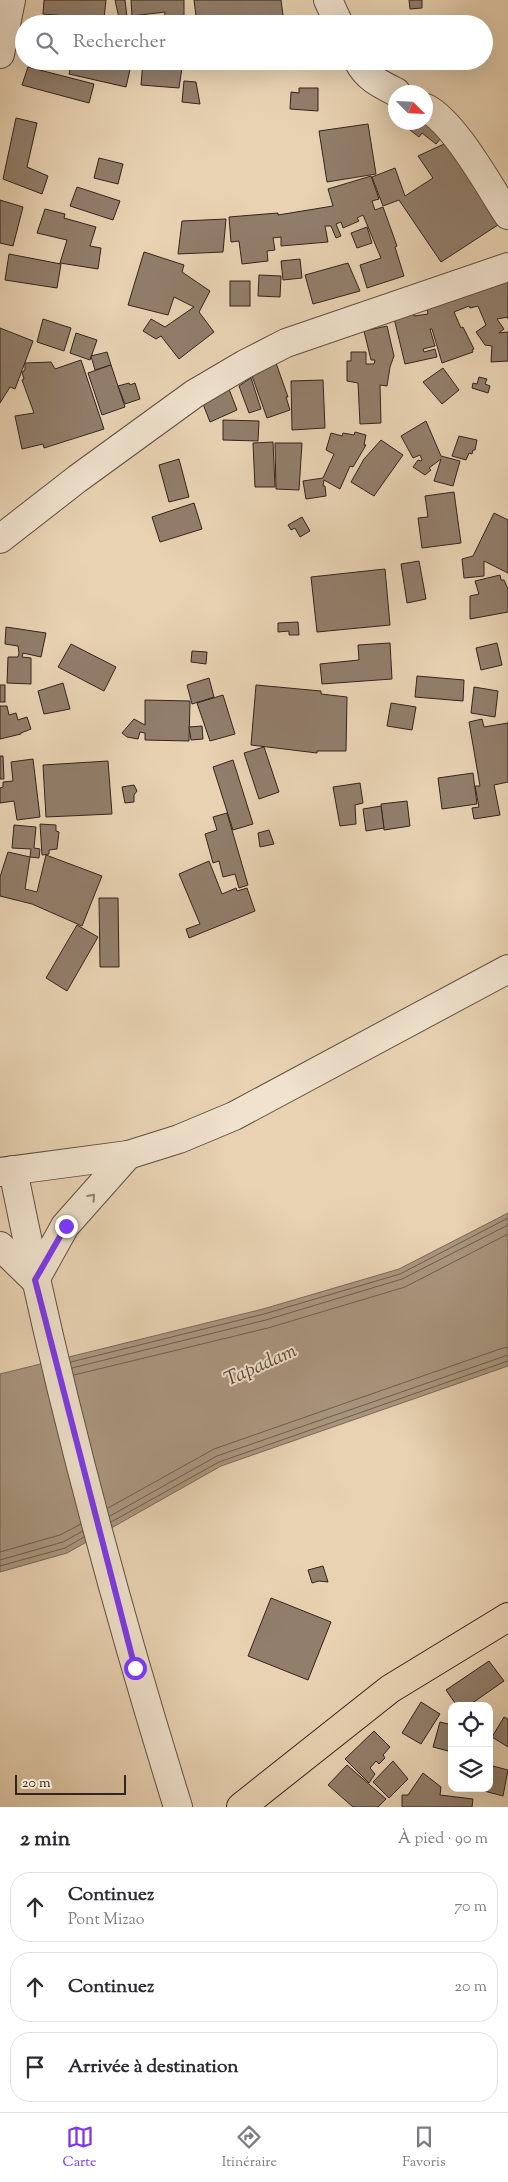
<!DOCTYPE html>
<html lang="fr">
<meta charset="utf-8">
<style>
body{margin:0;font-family:"Sorts Mill Goudy",serif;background:#f2f2f3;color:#2b2b33}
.controls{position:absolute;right:15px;bottom:15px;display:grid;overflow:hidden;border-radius:10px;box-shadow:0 5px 20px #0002}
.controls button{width:45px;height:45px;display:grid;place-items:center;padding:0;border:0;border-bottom:1px solid #e1e1e2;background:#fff;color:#2b2b33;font:25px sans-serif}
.compass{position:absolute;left:388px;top:85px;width:45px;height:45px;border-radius:50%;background:#fff;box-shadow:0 5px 20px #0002;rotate:114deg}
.scale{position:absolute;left:15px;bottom:12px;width:111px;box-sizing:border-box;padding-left:5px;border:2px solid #32241e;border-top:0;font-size:14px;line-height:18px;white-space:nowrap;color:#32241e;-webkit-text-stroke:4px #f0e2cd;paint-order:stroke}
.stop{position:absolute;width:15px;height:15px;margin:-11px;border:4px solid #7c3aed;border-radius:50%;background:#fff}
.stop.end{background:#7c3aed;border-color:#fff;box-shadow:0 1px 5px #0008}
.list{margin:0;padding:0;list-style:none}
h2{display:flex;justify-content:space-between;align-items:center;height:65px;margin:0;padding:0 20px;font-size:21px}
h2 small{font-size:16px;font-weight:400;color:#7c7c81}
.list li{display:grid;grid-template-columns:32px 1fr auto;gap:15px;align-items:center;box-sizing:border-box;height:70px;margin:0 10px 10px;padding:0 10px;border:1px solid #e1e1e2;border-radius:20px}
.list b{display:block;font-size:19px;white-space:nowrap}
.list p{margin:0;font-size:16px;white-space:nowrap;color:#7c7c81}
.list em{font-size:16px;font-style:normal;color:#7c7c81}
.icon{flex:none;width:28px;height:28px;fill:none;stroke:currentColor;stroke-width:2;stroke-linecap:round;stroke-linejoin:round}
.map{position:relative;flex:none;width:508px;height:1807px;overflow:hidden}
.search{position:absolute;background:#fff;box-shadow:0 5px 20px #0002;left:15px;right:15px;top:15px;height:55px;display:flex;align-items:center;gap:12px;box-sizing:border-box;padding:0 18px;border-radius:28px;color:#7c7c81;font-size:19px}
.sheet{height:305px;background:#fff}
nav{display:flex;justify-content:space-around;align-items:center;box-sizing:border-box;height:70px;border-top:1px solid #e1e1e2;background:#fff;font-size:14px;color:#7c7c81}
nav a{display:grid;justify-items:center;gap:2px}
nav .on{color:#7c3aed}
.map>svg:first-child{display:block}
.water{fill:#aa9780;stroke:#7a6959}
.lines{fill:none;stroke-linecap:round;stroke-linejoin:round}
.shore{stroke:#6e5e4f;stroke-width:1}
.building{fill:#917e6b;stroke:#32241e}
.minor-casing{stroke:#605043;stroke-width:30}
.primary-casing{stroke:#32241e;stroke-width:30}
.minor{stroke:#f0e2cd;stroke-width:28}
.primary{stroke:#e8d2b2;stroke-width:28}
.oneway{stroke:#918376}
.route{stroke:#7c3aed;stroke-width:6}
.labels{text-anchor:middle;stroke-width:4;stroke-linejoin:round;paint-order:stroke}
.water-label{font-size:20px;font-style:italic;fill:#56463b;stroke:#f0e2cd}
</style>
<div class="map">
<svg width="508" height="1807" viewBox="0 0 508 1807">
<rect width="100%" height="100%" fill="#e8d2b2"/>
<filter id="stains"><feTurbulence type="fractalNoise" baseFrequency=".004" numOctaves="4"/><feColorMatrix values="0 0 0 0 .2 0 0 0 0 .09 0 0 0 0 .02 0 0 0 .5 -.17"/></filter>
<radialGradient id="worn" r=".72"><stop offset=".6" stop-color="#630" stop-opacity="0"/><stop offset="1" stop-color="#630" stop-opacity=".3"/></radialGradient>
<path class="water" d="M508,1213V1366L221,1466L67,1553L0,1572V1374L263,1309L399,1269Z"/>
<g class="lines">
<g class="shore">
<path d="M71,1362L264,1314L400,1274L508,1218"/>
<path d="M72,1368L266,1320L402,1279L508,1225"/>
<path d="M74,1375L268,1328L405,1287L508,1234"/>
<path d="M108,1508L214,1449L500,1349L508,1347"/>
<path d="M110,1516L217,1456L508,1355"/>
<path d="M111,1522L219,1462L508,1361"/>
<path d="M0,1552L60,1535L81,1524"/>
<path d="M0,1560L63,1542L83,1531"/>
<path d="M0,1566L65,1548L84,1537"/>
</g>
</g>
<g class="building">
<path d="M44,0H106L104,19L43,14Z"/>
<path d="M115,0H125L127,17L119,18Z"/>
<path d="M131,0H184V24H164L165,12L132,16Z"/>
<path d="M194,0H281L284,23L197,24Z"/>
<path d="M409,0H422V8L410,9Z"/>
<path d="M72,61H132L126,87L69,74Z"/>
<path d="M143,61H183L179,88L141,85Z"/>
<path d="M28,67L94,84L89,103L22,85Z"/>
<path d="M184,81L196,82L200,104L182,102Z"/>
<path d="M299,88H318V111L290,109L291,92L299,93Z"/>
<path d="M16,118L37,123L27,167L48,176L42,194L3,179Z"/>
<path d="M426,122L446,132L436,144L422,133L419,137L401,123Z"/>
<path d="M368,124L376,174L327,182L319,131Z"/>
<path d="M455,139L504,221L441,262L399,200L383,206L372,177L395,168L405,196L433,178L418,156Z"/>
<path d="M99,158L123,164L118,184L94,178Z"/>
<path d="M371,176L379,199L372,201L375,210L383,207L397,246L395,247L404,276L367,288L360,265L381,258L363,215L357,218L359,221L343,228L341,222L336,224L341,236L336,238L331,226H325L328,242L281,246V237L273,238L275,250L267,251L268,261L242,264L239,241L231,242L229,217L278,213V215L333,206L328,189Z"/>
<path d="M77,187L120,201L113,220L70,206Z"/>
<path d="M0,200L23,207L13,246L0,243Z"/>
<path d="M45,209L65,214L64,218L96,227L90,246L101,248L98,269L60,263L67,240L37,233Z"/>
<path d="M226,219L223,252L178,254L182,221Z"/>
<path d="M367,227L372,243L357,248L351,233Z"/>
<path d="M144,252L184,265L182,272L210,291L199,312L214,332L179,359L161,336L156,339L143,331L151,319L165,327L194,307L174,297L168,315L128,305Z"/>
<path d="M9,254L61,264L57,288L5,280Z"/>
<path d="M300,259L302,278L283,280L281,261Z"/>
<path d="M348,263L360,291L313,304L305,275Z"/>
<path d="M259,275L281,276L280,297L258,296Z"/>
<path d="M508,279V319V317L497,319L504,329L499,333L508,332V361L491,362L492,346L485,345L476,332L486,325L478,306L470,308L469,306L454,312L461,328L463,327L474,349L472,350L473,352L442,363L432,329H430L435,346L423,349L424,352L435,349L437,357L405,364L393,314L413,309L414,316L428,314L426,303Z"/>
<rect x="230" y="281" width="20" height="25"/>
<path d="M43,319L71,328L64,351L37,342Z"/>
<path d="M387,326L394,356L390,367L387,386L380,385L381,423L360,424L358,383L347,381V361H351V352H366V364H374L375,360H371L364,331Z"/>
<path d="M0,328L33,341L15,389L10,387L0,403Z"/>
<path d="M76,333L97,340L90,360L70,353Z"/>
<path d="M107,352L111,365L95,370L91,356Z"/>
<path d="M81,360L104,429L44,448L43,444L22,449L15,416L34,413L22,380L24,379L22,372L25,370V363L51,362L55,369Z"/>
<path d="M276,363L288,397H286L290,410L267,418L252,376Z"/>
<path d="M111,365L125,407L102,415L88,373Z"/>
<path d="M443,368L459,390L442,404L423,382Z"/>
<path d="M479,377L487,379L485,384L490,386L488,393L472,388L473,383L477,384Z"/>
<path d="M251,378L261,409L249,413L239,386Z"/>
<path d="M323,380L325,428L292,430L291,381Z"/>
<path d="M129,383L130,385L135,383L140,399L125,404L118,386Z"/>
<path d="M229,389L237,410L210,422L203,404Z"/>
<path d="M223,420L259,421L258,441L223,440Z"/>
<path d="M426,421L441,456L460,461L453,486L434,481L441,459L429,468L431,470L425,475L413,467L418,460L421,461L422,460L420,455L413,458L401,436Z"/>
<path d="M355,432L366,435L364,445H366L353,467L350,466L340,489L324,480L323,486H325L326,496L306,499L303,481L323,478L334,454L326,450L331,433L342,436L343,433L354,435Z"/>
<path d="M459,436L477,440L475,450H473L472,454L469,453L466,460L452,456Z"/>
<path d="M381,440L403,455L374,496L351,482L364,459Z"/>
<path d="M273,442L275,487H255L253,443Z"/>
<path d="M275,443H302L299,490L276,489Z"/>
<path d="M179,459L189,497L169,502L159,465Z"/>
<path d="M454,492L461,543L422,548L418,518L428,517L425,496Z"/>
<path d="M194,503L202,529L160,542L152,517Z"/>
<path d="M494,513L508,520V573L484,561V576L464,578L462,559L473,556Z"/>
<path d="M302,517L310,531L300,537L295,528L291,530L288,525Z"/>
<path d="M419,561L426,599L407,603L401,564Z"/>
<path d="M385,569L390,625L317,632L311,577Z"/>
<path d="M500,575L501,580H504L508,589V612L470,619V596L479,594L475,581Z"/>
<path d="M298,622L299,635H289V631L278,632V623Z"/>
<path d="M6,627L46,633L41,657L23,653L22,657L31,658V684L7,683L8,657H18L19,653L18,646L5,644Z"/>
<path d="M390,643L392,679L322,684L320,664L359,660L358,645Z"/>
<path d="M497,643L502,665L481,670L476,648Z"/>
<path d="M71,644L116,667L104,691L58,667Z"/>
<path d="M192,651L207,652L206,664L191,662Z"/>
<path d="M417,676L464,680L463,701L415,697Z"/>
<path d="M209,678L214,697L192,704L187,685Z"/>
<path d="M63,683L70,709L44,714L38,691Z"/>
<rect x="0" y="685" width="5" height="17"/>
<path d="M256,685L321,691V694L347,697L346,751H317V753L251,745Z"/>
<path d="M474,687L498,691L495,717L471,713Z"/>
<path d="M223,695L235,734L210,741L197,703Z"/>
<path d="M145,700L190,701L189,741L145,740V733L140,732L138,739L127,737L122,733L134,719L145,725Z"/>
<path d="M391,703L416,707L412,730L387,726Z"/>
<path d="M0,706H7L9,715L16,713L18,720L27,717L31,729L21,733V734L0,739Z"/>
<path d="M482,719L484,727L508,723V782L494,785L500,815L474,819L472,808L479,807L475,786H480L469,722Z"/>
<path d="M202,726L203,739L191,740L189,727Z"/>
<path d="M264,747L279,792L259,799L244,753Z"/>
<path d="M0,756H3L4,779H0Z"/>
<path d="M33,759L40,817L17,820L14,801L0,803V788L3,787V782L13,781L11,762Z"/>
<path d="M233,760L253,824L233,830L213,767Z"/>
<path d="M108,761L112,814L46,817L43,765Z"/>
<path d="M473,773L477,804L442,809L438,778Z"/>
<path d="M360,783L363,803L355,805L356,824L340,826L333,787Z"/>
<path d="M134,785L137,791L134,795V802L125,803L122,787Z"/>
<path d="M407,801L410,826L384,830L381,804Z"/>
<path d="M381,806L384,828L366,831L363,809Z"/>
<path d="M227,813L248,885L239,888L235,874L223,877L219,861L213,863L205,834L217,830L213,817Z"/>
<path d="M40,824L56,825V831L59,832L57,849L49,850V854L42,855Z"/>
<path d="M14,825L36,827L34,848L40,849L39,858L30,857L31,849L12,848Z"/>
<path d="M269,830L274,844L260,847L258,833Z"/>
<path d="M8,852L30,857L25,889L37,892L46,855L102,876L82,926L32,904L0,896V877Z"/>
<path d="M209,861L222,894L236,888L237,891L247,888L255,911L189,938L186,929L200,924L179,874Z"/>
<path d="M99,898H118L119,967H100Z"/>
<path d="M77,925L98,937L67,991L46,978Z"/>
<path d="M323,1566L328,1582L319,1581L312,1583L308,1570Z"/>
<path d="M271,1598L331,1622L308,1680L248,1656Z"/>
<path d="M489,1661L504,1681L468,1706H457L446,1690Z"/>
<path d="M421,1702L440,1714L421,1744L402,1733Z"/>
<path d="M504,1717L508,1719V1747L492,1737Z"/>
<path d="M440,1722L452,1725V1752L433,1747Z"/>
<path d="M374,1731L390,1747L383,1755L385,1758L379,1764L376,1761L370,1768L375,1774L369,1783L345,1759Z"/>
<path d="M393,1761L408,1779L389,1798L373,1782Z"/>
<path d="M347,1765L386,1799L378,1807H353L328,1785Z"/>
<path d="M489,1765L508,1770L503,1796L473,1788H489Z"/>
<path d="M423,1773L441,1787L440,1795L473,1799L472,1807H402V1795H408Z"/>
</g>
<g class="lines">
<defs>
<g id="minor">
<path d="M328,0L339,24"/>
<path d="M0,54L11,0"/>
<path d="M358,61C367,78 380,84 396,92"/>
<path d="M426,108C455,123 489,186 508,215"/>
<path d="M0,539L77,479L194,394L245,364L286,343L508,267"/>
<path d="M13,1170C56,1385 113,1598 178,1807"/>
<path d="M0,1172L128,1155L179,1139L234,1116L508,969"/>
<path d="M0,1246L35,1280L65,1226L128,1155"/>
</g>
<path id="primary" d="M241,1807L390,1689L508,1617"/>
</defs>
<use href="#minor" class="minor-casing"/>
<use href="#primary" class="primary-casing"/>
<use href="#minor" class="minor"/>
<use href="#primary" class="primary"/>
</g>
<defs><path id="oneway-chevron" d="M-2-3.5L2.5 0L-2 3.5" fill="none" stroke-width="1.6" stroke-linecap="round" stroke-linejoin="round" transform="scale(1.25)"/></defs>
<use class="oneway" href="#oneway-chevron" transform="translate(92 1197) rotate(-48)"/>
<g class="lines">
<path class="route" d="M66,1226L35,1280L135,1668"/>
</g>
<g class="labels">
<g class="water-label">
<text transform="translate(260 1364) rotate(-24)" y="7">Tapadam</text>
</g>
</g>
<rect width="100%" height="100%" filter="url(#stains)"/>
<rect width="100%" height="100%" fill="url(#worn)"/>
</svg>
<div class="controls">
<button><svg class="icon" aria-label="locate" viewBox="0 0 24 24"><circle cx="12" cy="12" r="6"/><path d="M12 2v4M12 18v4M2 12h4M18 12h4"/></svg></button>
<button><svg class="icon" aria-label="layers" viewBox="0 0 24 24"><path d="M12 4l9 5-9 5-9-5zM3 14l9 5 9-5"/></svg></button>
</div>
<svg class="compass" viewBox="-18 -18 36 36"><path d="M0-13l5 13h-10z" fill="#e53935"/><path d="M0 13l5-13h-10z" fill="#7c7c81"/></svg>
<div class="scale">20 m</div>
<div class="stop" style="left:135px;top:1668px"></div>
<div class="stop end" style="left:66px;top:1226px"></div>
<div class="search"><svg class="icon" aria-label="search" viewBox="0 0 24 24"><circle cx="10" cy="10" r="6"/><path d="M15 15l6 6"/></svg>Rechercher</div>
</div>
<section class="sheet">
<h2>2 min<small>À pied · 90 m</small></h2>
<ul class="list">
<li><svg class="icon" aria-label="ahead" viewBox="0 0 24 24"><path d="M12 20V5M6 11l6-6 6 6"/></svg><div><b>Continuez</b><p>Pont Mizao</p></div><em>70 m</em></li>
<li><svg class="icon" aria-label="ahead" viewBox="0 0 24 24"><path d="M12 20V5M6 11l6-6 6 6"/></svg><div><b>Continuez</b></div><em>20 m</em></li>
<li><svg class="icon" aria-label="arrive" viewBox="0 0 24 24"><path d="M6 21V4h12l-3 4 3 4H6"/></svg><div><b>Arrivée à destination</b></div></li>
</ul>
</section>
<nav>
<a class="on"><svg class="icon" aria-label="map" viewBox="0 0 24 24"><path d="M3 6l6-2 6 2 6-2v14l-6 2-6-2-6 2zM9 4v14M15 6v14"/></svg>Carte</a>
<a><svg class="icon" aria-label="directions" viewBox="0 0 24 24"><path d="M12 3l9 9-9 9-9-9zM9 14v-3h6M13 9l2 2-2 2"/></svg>Itinéraire</a>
<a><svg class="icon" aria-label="saved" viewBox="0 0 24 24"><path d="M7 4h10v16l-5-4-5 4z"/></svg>Favoris</a>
</nav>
